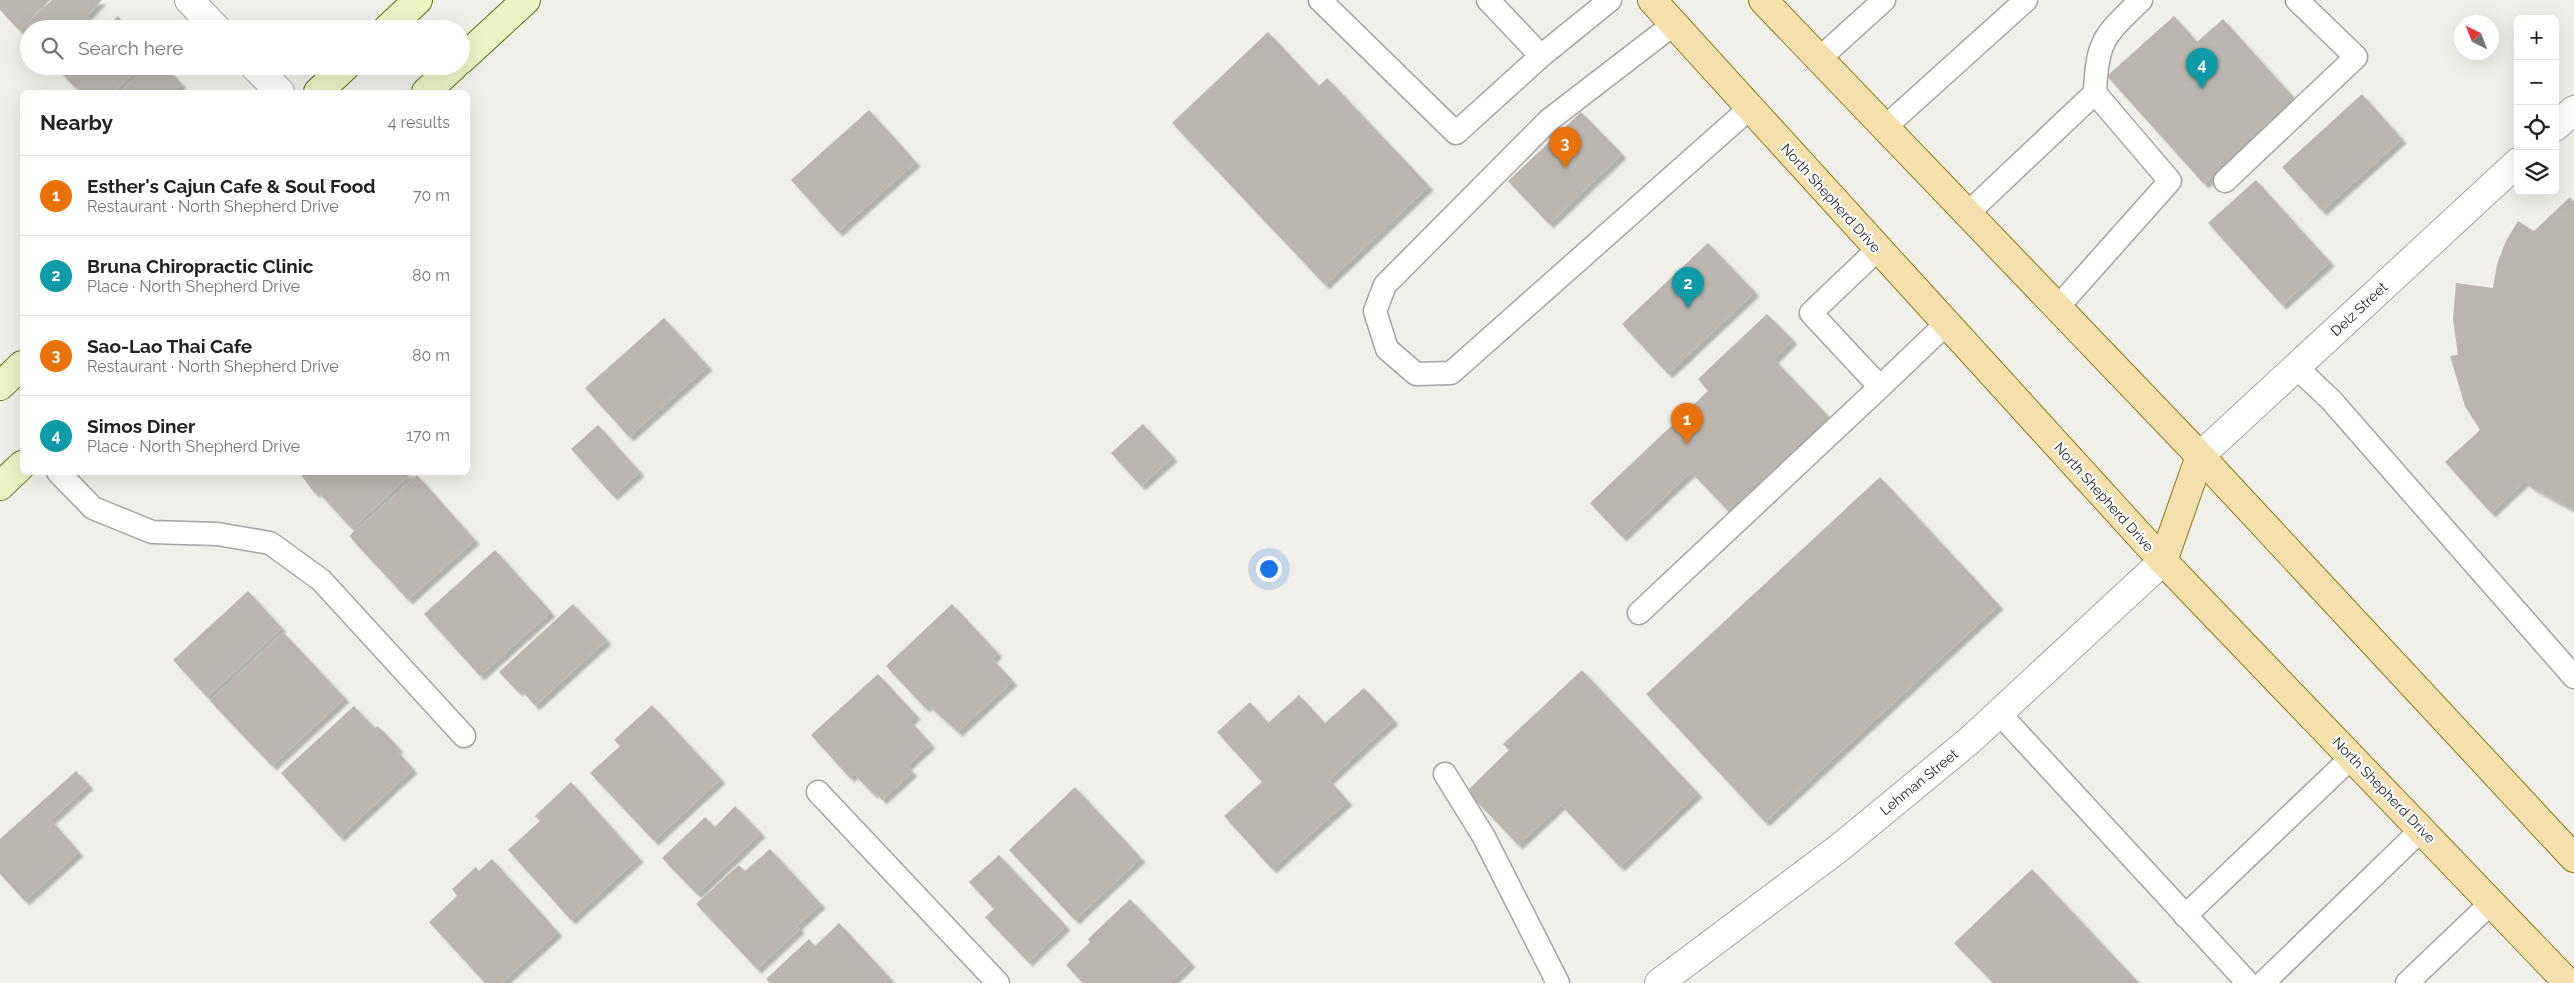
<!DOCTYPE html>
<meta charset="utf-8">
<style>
body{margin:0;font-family:Raleway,sans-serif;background:#f2f2f2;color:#202124}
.controls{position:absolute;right:15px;top:15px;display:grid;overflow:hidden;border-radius:8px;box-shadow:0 5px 20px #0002}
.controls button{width:45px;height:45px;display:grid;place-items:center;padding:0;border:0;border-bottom:1px solid #e0e0e0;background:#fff;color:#202124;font:25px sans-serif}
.compass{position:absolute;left:2454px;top:15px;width:45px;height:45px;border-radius:50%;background:#fff;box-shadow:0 5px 20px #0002;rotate:318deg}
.you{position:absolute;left:1268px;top:568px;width:18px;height:18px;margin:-12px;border:4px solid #fff;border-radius:50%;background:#1a73e8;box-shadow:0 0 0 8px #1a73e833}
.badge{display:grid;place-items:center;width:32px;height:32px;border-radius:50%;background:#bd3116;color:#fff;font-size:16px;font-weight:700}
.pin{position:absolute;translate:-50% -41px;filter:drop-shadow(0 1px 2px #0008)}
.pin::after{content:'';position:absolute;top:26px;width:18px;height:15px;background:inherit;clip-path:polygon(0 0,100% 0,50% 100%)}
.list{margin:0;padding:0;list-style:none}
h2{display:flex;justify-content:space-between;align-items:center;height:65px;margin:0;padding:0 20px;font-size:21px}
h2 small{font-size:16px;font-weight:400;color:#757577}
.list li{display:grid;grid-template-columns:32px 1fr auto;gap:15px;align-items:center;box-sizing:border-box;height:80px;padding:0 20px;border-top:1px solid #e0e0e0}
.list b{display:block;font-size:19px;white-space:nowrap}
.list p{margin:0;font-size:16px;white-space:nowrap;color:#757577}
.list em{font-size:16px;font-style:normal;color:#757577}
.icon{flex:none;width:28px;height:28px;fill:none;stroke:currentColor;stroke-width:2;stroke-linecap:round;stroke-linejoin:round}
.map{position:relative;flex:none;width:2574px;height:983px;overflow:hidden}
.search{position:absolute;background:#fff;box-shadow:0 5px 20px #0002;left:20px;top:20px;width:450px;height:55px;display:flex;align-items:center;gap:12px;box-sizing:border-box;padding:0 18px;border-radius:28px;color:#757577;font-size:19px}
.panel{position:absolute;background:#fff;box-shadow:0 5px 20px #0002;left:20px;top:90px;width:450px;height:385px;border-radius:8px}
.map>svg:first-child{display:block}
.building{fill:#bab6af;filter:url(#shadow)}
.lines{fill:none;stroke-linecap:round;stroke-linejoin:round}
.lane-casing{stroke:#a3a3a3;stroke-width:25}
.street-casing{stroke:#a3a3a3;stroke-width:30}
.secondary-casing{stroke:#567011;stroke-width:30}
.primary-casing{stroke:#8e7911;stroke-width:30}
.lane{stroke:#fff;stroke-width:22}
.street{stroke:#fff;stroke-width:28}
.secondary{stroke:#eaf4c4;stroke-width:28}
.primary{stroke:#f3e0ac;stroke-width:28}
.labels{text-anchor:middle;stroke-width:4.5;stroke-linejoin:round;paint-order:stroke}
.street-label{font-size:14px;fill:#222;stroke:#fff}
</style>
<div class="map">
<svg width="2574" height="983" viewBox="0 0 2574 983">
<defs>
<filter id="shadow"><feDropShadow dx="4.5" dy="4.5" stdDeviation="1" flood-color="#0004"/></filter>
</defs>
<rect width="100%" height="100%" fill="#f1efe9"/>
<g class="building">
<path d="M0,0H50L19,30L0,10Z"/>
<path d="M52,0H102L85,18L95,29H29V39L20,30Z"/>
<path d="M118,16L129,29H104Z"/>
<path d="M2174,16L2197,42L2223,19L2297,101L2204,184L2107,76Z"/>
<path d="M1268,32L1319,86L1327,78L1429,186L1325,285L1172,123Z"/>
<path d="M63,66H132L136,71L113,92H80L59,71Z"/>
<path d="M148,66H165L182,84L172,92H120Z"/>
<path d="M2362,94L2402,139L2322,211L2282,167Z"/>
<path d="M869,110L916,162L838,232L791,180Z"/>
<path d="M1581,112L1622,154L1549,224L1508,181Z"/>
<path d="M2256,180L2330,262L2282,305L2208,223Z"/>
<path d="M2570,197L2574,202V510L2531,487L2525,481L2491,513L2445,462L2480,430L2465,406L2450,356L2458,355L2453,319L2456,283L2493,288L2497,264L2506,241L2518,221L2534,231Z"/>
<path d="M1708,243L1755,292L1668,374L1622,324Z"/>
<path d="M1767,314L1793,340L1774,359L1830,418L1729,512L1691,472L1622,537L1590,503L1708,391L1698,379Z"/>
<path d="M664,318L708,366L629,437L585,388Z"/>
<path d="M1143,424L1173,457L1141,486L1111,453Z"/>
<path d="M598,425L640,472L613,496L571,449Z"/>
<path d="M299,472H413L352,529L317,491L315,494Z"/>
<path d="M417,475L475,540L408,600L349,536Z"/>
<path d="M1880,477L1999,605L1765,822L1646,694Z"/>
<path d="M495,550L551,612L480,676L424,614Z"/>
<path d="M248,591L282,628L207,697L173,660Z"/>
<path d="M573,604L607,640L535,706L521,689L518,692L499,672Z"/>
<path d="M952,604L998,653L992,659L1013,681L958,732L928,705L925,708L886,666Z"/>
<path d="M283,632L345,698L272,766L210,701Z"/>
<path d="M1582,670L1698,793L1620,867L1561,805L1518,845L1467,791L1509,750L1503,744Z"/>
<path d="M878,674L916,715L910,721L931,744L907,766L913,772L882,800L875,792L873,794L854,774L850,778L811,735Z"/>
<path d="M1364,688L1394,720L1329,780L1348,801L1272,869L1224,816L1262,782L1217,732L1250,702L1268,723L1299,695L1325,723Z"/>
<path d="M652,705L721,779L654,841L590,773L620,746L614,740Z"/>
<path d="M354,706L375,728L378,726L399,748L396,750L413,769L340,837L281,773Z"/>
<path d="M76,771L89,785L51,820L79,852L25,901L0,874V839Z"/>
<path d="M571,782L639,858L571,920L508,850L540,821L535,816Z"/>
<path d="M1075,787L1141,858L1075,920L1009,850Z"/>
<path d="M735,806L761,833L697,894L662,858L705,817L715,827Z"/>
<path d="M770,849L821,904L797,926L800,929L757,969L696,904L739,865L745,871Z"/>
<path d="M999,855L1066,926L1028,962L985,917L994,909L969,882Z"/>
<path d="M492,859L558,932L502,983H485L429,922L457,896L452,889L476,867L479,871Z"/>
<path d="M2032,869L2139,983H1993L1954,943Z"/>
<path d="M1130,899L1191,963L1170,983H1083L1066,965L1090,942L1088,939Z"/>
<path d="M839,923L890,978L885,983H770L766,979L809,939L815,946Z"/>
</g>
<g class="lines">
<defs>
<g id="lane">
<path d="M1320,0L1456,133L1541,56L1488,0"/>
<path d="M1674,24L1549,120L1385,285L1375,311L1387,349L1416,374L1451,373L1750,108"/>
<path d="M1541,56L1610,0"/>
<path d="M1819,59L1884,0"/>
<path d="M1884,128L2026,0"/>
<path d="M2225,181L2356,57L2297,0"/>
<path d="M1967,214L2095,93"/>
<path d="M1878,249L1811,313L1880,387L1946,324"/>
<path d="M2057,308L2170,181L2095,93C2097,40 2104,36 2141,0"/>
<path d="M2296,367L2331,400L2574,677"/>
<path d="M58,472L93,508L152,532L217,534L270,543L321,580L464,736"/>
<path d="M1639,613L1880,387"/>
<path d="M1999,713L2248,983"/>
<path d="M1445,774L1484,837L1558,983"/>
<path d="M818,792L998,983"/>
<path d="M2185,916L2352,757"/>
<path d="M2263,983L2422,829"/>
<path d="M2407,983L2492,902"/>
</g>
<g id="street">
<path d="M189,0L217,29"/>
<path d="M254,66L280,92"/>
<path d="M2555,127L2574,110"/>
<path d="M2200,456L2518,162"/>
<path d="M1659,983L1839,848L1969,741L2163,561"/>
</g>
<g id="secondary">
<path d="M387,29L418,0"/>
<path d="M461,60L526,0"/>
<path d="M318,92L346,66"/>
<path d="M426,92L454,66"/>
<path d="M0,386L22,365"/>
<path d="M0,486L22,465"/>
</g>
<g id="primary">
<path d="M1652,0L2163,561L2568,983"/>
<path d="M1763,0L2200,456L2574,858"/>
<path d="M2163,561L2200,456"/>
</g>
</defs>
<use href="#lane" class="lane-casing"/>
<use href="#street" class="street-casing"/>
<use href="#secondary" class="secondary-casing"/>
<use href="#primary" class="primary-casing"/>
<use href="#lane" class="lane"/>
<use href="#street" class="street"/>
<use href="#secondary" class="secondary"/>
<use href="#primary" class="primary"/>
</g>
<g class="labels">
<g class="street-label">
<text transform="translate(1831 198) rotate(48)" y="5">North Shepherd Drive</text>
<text transform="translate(2359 309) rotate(-43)" y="5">Delz Street</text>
<text transform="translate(2104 497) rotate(48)" y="5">North Shepherd Drive</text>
<text transform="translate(1919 782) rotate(-39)" y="5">Lehman Street</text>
<text transform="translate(2384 790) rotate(46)" y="5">North Shepherd Drive</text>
</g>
</g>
</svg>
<div class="controls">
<button>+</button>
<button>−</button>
<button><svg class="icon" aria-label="locate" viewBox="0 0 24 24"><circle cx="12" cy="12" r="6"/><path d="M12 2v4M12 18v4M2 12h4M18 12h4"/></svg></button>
<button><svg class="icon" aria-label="layers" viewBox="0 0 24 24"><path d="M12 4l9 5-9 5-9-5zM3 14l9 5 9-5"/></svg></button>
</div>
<svg class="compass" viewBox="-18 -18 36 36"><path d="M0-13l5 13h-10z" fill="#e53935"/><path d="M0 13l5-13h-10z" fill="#757577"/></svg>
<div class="you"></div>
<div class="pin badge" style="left:1687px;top:444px;background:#e8710a">1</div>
<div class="pin badge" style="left:1688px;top:308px;background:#0f9aa8">2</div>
<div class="pin badge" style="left:1565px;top:168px;background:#e8710a">3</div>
<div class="pin badge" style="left:2202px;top:89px;background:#0f9aa8">4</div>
<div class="search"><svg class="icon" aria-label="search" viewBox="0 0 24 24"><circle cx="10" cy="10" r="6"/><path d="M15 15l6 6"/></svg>Search here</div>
<section class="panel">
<h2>Nearby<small>4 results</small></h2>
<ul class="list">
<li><span class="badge" style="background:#e8710a">1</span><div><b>Esther's Cajun Cafe &amp; Soul Food</b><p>Restaurant · North Shepherd Drive</p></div><em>70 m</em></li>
<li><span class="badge" style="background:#0f9aa8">2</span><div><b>Bruna Chiropractic Clinic</b><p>Place · North Shepherd Drive</p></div><em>80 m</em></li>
<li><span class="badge" style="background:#e8710a">3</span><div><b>Sao-Lao Thai Cafe</b><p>Restaurant · North Shepherd Drive</p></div><em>80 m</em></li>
<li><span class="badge" style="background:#0f9aa8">4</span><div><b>Simos Diner</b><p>Place · North Shepherd Drive</p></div><em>170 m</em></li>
</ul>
</section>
</div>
